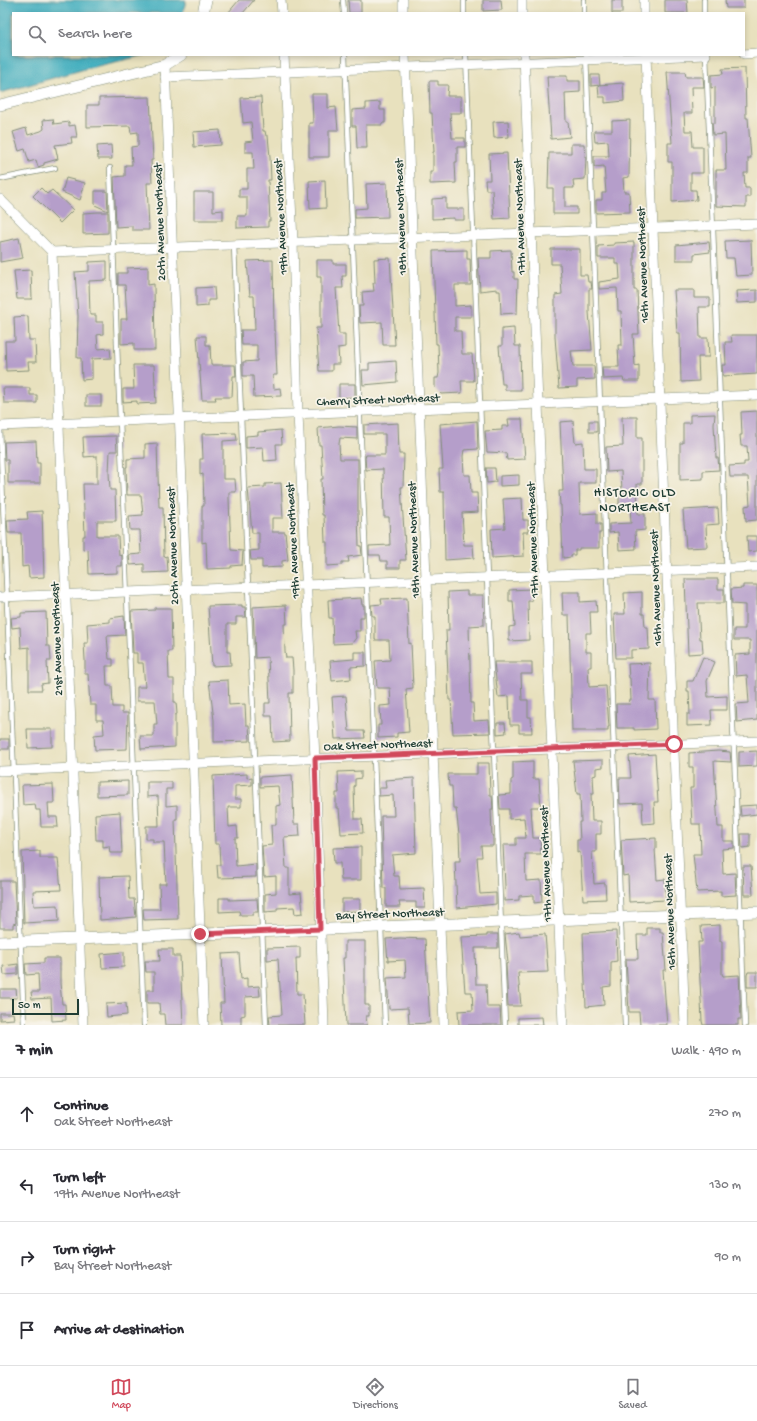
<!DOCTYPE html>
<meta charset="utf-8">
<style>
body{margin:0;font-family:"Gochi Hand",sans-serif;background:#f7f7f7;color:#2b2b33}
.scale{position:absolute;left:12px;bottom:10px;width:67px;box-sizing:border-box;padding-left:4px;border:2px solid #1f3d34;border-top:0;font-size:11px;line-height:14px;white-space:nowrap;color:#1f3d34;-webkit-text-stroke:3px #f7f3e8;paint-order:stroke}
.stop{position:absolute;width:12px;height:12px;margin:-9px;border:3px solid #d1495b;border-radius:50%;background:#fff}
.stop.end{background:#d1495b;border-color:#fff;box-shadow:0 1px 4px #0008}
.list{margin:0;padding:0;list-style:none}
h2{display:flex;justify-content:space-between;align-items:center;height:52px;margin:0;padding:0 16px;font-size:17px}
h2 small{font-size:13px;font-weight:400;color:#7c7c81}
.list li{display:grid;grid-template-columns:26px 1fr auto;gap:12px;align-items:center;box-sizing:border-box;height:72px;padding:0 16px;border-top:1px solid #e1e1e2}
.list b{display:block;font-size:15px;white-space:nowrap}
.list p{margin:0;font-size:13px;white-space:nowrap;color:#7c7c81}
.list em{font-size:13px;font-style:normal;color:#7c7c81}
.icon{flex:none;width:22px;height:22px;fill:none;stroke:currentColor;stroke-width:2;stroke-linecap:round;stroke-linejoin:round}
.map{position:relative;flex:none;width:757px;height:1025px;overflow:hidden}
.search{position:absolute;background:#fff;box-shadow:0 2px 6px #0003;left:12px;right:12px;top:12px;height:44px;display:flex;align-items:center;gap:10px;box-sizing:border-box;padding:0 14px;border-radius:0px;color:#7c7c81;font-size:15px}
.sheet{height:340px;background:#fff}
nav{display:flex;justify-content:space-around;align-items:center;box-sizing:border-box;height:56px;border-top:1px solid #e1e1e2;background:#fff;font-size:11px;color:#7c7c81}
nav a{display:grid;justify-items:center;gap:2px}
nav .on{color:#d1495b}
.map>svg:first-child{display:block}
.water{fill:#40adbe;stroke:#307579}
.building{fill:#b59eca}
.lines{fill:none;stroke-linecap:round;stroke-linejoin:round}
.service-casing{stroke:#848f79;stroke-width:6}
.minor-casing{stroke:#848f79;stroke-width:10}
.tertiary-casing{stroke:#848f79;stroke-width:12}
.service{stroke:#fff;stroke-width:4.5}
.minor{stroke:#fff;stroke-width:9}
.tertiary{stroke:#fff;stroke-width:11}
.route{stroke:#d1495b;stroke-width:5}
.labels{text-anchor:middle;stroke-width:3.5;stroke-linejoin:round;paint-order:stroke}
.street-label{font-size:12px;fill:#1f3d34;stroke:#f7f3e8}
.neighbourhood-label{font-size:13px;letter-spacing:1px;fill:#1f3d34;stroke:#f7f3e8}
</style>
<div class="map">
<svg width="757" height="1025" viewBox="0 0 757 1025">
<rect width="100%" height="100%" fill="#f7f3e8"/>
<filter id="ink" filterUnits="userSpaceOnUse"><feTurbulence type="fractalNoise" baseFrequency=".025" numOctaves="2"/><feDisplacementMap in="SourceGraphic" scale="8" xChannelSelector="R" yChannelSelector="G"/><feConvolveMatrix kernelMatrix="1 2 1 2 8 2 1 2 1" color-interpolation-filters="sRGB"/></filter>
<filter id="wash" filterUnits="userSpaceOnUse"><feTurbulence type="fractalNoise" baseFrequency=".012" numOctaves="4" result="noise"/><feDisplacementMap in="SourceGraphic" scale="16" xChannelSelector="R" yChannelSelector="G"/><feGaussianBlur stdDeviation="0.9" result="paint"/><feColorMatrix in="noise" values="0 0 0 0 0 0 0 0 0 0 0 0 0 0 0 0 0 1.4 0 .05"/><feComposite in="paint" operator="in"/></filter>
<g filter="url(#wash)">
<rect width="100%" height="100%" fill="#e8e1be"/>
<path class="water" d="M0,0H186L183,13H13V55H145L85,69L0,93Z"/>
<g id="blocks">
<g class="building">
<path d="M239,0H254L243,13H228Z"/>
<path d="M348,0H361V13H349Z"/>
<path d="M483,0H501L502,10L483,11Z"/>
<rect x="612" y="0" width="10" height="13"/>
<path d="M665,0H687L688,13H665Z"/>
<path d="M725,0H744V8H726Z"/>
<path d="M745,68L746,118H748L751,158H748V173H744L745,188H750V197H746V207L716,206V170H726L725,134L713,135L712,123H715V87L711,88V75L723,74L722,69Z"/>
<path d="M667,72H685L686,77H703L704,87H691L692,113H684L685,131H692L693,147H703V173H691V190H696L697,200L672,202V162H668V143H672Z"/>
<path d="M591,75H599L600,85L591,86Z"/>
<path d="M547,76H567V81H580V92L565,93L566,122H568L570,137L551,139Z"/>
<path d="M429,81H438V85H448L447,96H461V113H450L452,138H465V147H457V162H455L456,183L430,184V172H433V152H434L432,113H430Z"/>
<path d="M623,83L624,101L605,103V97H599L598,85Z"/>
<path d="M312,94H328V108L336,107L338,130H329V157H309V123H313Z"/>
<path d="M150,97L153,160H151L152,183H147L149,230H132V226L116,227L114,177L125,176V165H132L131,147L138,146V132L131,133L130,126L87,127V105H99V98Z"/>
<path d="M261,97L263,131H265L266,136H268L270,157L271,180H268L270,221H268V227L237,228V216H247V197H239V189H247V169H254L253,152H245V142L253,141L251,122L243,123L241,98Z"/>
<path d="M380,102V110H385V123H382V125H366L367,148H357L356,126H352V110L366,109V103Z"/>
<path d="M53,119L54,124L69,122V126L75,125L77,137H71L72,143L55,145L58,159L44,163V165L38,167L36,160L29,162L25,149L19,151L13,132L26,128L28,135L41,131L44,129L43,120Z"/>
<path d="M630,120L629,177L623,178L624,192H629L630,212L596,213V200H602V193H606L604,166L594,167V156H609L608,141L595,142L594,131H612V121Z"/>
<path d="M508,121L509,137L494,138L493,122Z"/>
<path d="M220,130L221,145L194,147L193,132Z"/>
<path d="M571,144H584L585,157H586L585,179L573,180L574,188H565V207H577V214H553V188H548L549,153H571Z"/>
<path d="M111,145L112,159H98L97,146Z"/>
<path d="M507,153L510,218L494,219L492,190H486L485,180H490L489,154Z"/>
<path d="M66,178L85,183L80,200L62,192Z"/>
<path d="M325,180L326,208L310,209L309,181Z"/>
<path d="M387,183L388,217L355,218V209L367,208L366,184Z"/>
<path d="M41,188L47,194L52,190L73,210L60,223L33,196Z"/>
<path d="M95,191H107L108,211L95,205Z"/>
<path d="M194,192H213V211L223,210V220H194Z"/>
<path d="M446,198V209H464V220H454V218L432,219V199Z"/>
<path d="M98,212H108V233L83,234V213Z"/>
<path d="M19,238L23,258L0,262V242Z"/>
<path d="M751,240L752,275L736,276L734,258H726L725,241Z"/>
<path d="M634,242V290H637L639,334H633L635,366L639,365V381H624L623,378L603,379L602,367H619L618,345H622L621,311H618L617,288L599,289V282L620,279L619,264H615V258H598V246L614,245V243Z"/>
<path d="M709,242L710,252L694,254V260H676V245Z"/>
<path d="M551,249H580V275H587L588,282H591L592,289H589V312L592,350L571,351L573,366H594L595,379L577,380V387L559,388L555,337V295L562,294L560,264H551Z"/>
<path d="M467,250V259H470L471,285H455V306L471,305V317H455V331H461L462,354H472L474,381H461L462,393L441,394L435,388V378H438L439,373L438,344H436L433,251Z"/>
<path d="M511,250L512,272H514V279H518L517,313L501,314L500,291H497V289L480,291L478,258H491V251Z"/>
<path d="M390,258L395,345H383L382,322L360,323L359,306H363L362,292L374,291L373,283H375L374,259Z"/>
<path d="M273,260L274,331H275L277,375H273L274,389L280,388L281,396L254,397L253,376H243V362L257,361V345H242L241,330H255L254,296H250L247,261Z"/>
<path d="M317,260H333V264H346V276H342L343,288H336L339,334H345V347L338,348L339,364H332V371H319L316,328H321V277H317Z"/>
<path d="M107,261V280L89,281L90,315H96V322H103V334L97,335L98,349L110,348L111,358L92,359V379L82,380L81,358H77L78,316L75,272L89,271V262Z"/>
<path d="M148,267V285L154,284L155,350H134V343L121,344V319H127L125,285H118V273H127V268Z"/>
<path d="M31,270L32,299H17L14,271Z"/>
<path d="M214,287L215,300H208V306L196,307V288Z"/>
<path d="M674,290H694V298H710V307H699L700,338H708L709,357H698L699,381L681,382L680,333H677Z"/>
<path d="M757,290V302L737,303L736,291Z"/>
<path d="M28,316L29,340H35L36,362H28L29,370L6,371L5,341H15L14,317Z"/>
<path d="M514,328L515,346H520L521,390H505V384H502L499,346H502V329Z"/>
<path d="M731,335H757V374L723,376L722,365H726L725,342H732Z"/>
<path d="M197,336H206V345H210L211,365H235L236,376H233L232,397H215L216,400H202Z"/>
<path d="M396,361L397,382L363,385L362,370H369V363Z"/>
<path d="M133,365H154L156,403L137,404V401L123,402V389H134Z"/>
<path d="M339,384H355V397L339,398Z"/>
<path d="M3,388H30V395H37V403H4Z"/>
<rect x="86" y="395" width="15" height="11"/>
<path d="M757,411V520L746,521L745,506L750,505L748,477H730L729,466L744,465V462H748L747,446H741L740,435H742L741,412Z"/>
<path d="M715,414L714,425L716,458H718L719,470L703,471V479L680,480V443H683V423H690V415Z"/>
<path d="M622,417H637V438H642V484H637L638,514H645V530L635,531L636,549L619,550L618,532L609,533V524L631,523L630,506H619V491H622L621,471L607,472L606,447L623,446Z"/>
<path d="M508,419H522L525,459L507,460L506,453L487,452L485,431L502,430V426H509Z"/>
<path d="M477,421L478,449L464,450L463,456L464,475H470L471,493H477L478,512L462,513L464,545H473L474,558L445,560L444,492H440L439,469H443L440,424Z"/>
<path d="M573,421L575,443L583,442L584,469H596V483H579L580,514L597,513V524H601V533H599V548H579V550H575V555H571V557L563,558L561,505H560L559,491H563L560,422Z"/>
<rect x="589" y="421" width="8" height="11"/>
<path d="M398,423L399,454H404L403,487H401L406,560H400V568H387V561H381L380,555H369V546L390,545L389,517H384L383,469L366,470L365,458L366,455H385V434H364V425Z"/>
<path d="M339,426L357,427V439L340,438L339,444L340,459H358V514L359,546H361L362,555L348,557L349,562H342V565L327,566V542H325L324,515H322L321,479H323L321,445H319L318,428Z"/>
<path d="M281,430L282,444H276L277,460L264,461L263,447L246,448V436L258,435V432Z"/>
<path d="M236,433L237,440L223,441V479H235L236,492H229V499L231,550L243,551L242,565L231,566V568L207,569L206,542L202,543V506H204L203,474L200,475V459H203L202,434Z"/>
<path d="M116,436L117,451H110L109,473L110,490H115L116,521H97V536H118L119,556L122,555V566H117V573L89,574L88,549L83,550V536H85L83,484H97V456L84,457L83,437Z"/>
<path d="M36,441L37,463H40V483H8V460H5L4,442Z"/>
<path d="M157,443L159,507H163L164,557L167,556L168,572L144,573V564L130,565L129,555L141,554L140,530H130L129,516L143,515L141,495H127L126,467H127V459L145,458V444Z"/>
<path d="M486,468H495L496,482L487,483Z"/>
<path d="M519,475V485L500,486V476Z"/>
<path d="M281,483L283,518H272V532H285L288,560L282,561V567L262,568V560H251L250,551L259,550V533H252L248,488L265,487V484Z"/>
<path d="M522,498L523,520H528V532H523L524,556L492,558L491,529L505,528L503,499Z"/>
<path d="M718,508L719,524L706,525L707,547L686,548L683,510Z"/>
<path d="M42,511L44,577L29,578L28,566L22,567L21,533H8L7,520L28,519L27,512Z"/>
<path d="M747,536H757V551L748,552Z"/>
<path d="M685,579H718V589H724V603H698L700,639H702L703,653L688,654Z"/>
<path d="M743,585H757V720L737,722L736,704L749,703L747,675L736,676L735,655L750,654V640H734V629H745V605L732,604L731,589L743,588Z"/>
<path d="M531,589L532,601H528L529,640L509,641V627L515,626L513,601H509V590Z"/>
<path d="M467,591V595H483L484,625L469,626L471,703H473L474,721L489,720L490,733L453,734L451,700H449L446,630H449L448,592Z"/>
<path d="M562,592H580V602L596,601L597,612H590L591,633H586V652H591V667H588L589,687L606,686L609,727H608V731H572L569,615H563Z"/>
<path d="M642,592V614H644L645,627H648L649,649L631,650V658H616L614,614H625L624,593Z"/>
<path d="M361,598L362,605H364V617H360V631H355L356,638L352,643L333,644L332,618H329L328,600Z"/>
<path d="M407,598L409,644L411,643L413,688L406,689L409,732L397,733V737L378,738V725H381L380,706L391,705L390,688H377L375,661L390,660L389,640H375V616H372L371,605L382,604L381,599Z"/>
<path d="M242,605V607H245L246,617H236V624H227V652H230L231,665L212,666L208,606Z"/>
<path d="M286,605L287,624H284L285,652L286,658H292L293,670V693H289L290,741L273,742L272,716H265V703H270L268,657L255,658L253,607Z"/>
<path d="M155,608H171L172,651H168L169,679H174V702H176L177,714L175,715V747L141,749L140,736H154V724H157L155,701H137V687H145L143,663H137V653H133L131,611L155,610Z"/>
<path d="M46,612L47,646H50L51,661H47L48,683L41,684L42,690H29V647L21,648L20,627L12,628L11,618L21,617V613Z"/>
<path d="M124,616L125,635L107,636L109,659H113V666H106L107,686H112L113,707H122V713H128L127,749L95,750L94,735L104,734L103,720H96V705H90L88,674H85V660L84,643H88L87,624L110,622V618Z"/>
<path d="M354,652H365V666L350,667L351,679L332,681L330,661L354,659Z"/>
<path d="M703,657L715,662L707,681L708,697L727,696V710H711L712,725L687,726V714H690L689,691H687V681H693Z"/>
<path d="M494,662H532V674H521L522,700H528V717H531L532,733H519V725H510L509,696L498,697Z"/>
<path d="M650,663L649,700H655L656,729L634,730V728H617L616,704H630L629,700H631L630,678H629L628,664Z"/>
<path d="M228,680L229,705L245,704L246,725H249L250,741L214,742V720L209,681Z"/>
<path d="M346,696L349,731H364L365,738L335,739L332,697Z"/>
<path d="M497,723H505L506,733L497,734Z"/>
<path d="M27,729H52V747L28,748Z"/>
<rect x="0" y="739" width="9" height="10"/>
<path d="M718,751L730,752L731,762L714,761L718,827H723V841H734V848L722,849L723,874L735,873L736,895L721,896V891L697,892L693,854H701L700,824H692L690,788H693V767H689V753Z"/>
<path d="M757,751V766L739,767V752Z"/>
<path d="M655,754L658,802H654L655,823L643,824L642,803L620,804L619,778H631L629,756Z"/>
<path d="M603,760V767L596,768V775L593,776L594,794H591L592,821H601V834H596V852H592L594,884L605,883L606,899L583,900L580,852L577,853V840H580L579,822H581L580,794H577L573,761Z"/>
<path d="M533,761V779H539L541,807H531L533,838H540L541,854H525L526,881L541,880L542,902L534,903V895L519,896V900L504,901L505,886L503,845H516V838H526L524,818L509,819V809H500L499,795L511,794V780L513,779V762Z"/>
<path d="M477,763H489L490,795H492L493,809H491L492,836H493V846H481L482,857H477L480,894L496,893V904L457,908L455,861H460L459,834L456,808H453L452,786H449L448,774H477Z"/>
<path d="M361,771V778L355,779V786H354L355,819H362L363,833L341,834L339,808H336V793H339L338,772Z"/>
<path d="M247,774V778L252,777V785L235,786V799H241V807H228L229,827L237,826L238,838H235L236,866L256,864V877L218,878L217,865H220L219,844H215L213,776Z"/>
<path d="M292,775L294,824H299L300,836L284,837L286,868H289V894L301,893L303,913L295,914L294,907L277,908V911L265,912V894L276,893V876L264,877L262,846L272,845L271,825H276V806L280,805L278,786L260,787V777Z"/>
<path d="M414,778L416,853L392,855L394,876H399L400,889L424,888L425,908H416V902H399L400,907H386V888H383L381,816H394L393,795L379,796V788H386L385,780Z"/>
<path d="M128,781V795L97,796V782Z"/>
<path d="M147,782H172V789H166V806L177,805V819H175L178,919L144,920L143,909H160L159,884H166L164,842H153V839H146V826H159L158,796L147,797Z"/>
<path d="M53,784L54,803H48L49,817H57L58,827H41L40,810H36L35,804L23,805L22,785Z"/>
<path d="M757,805V814L741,816L740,806Z"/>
<path d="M120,812L122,853H110L109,846L103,847V840H96L95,814Z"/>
<path d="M741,834H750V847L742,848Z"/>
<path d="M656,838V849H655L657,880L665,879L666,900L629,902L628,875L623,876L621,840Z"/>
<path d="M361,847V880H341L340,863H334L333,848Z"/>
<path d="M40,851V858H58L61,890L33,891L34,906L58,905L59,921L24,923L22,852Z"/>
<path d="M743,866H751L753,895H744Z"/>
<path d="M128,876L129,899H134L136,917L100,920L99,877Z"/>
<path d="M0,881H14L16,923L13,924V928H0Z"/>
<path d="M219,898H229V900L257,899L258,912H253V915H240L239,911L219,912Z"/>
<path d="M342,899H360V911L342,912Z"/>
<path d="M720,925V941H722V974L723,976L739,975L741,1019H738V1025H703L702,1021L698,942H702L701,926Z"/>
<path d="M647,928H660V932H663L666,970H663L667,1025H640L639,1012H629L626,959H638L637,935H647Z"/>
<path d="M616,931L617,961L611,962V986L603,987L604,1005L586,1007L583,933Z"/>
<path d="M519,932L520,936L545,934L548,972L518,973L521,1006H508L506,964L508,963L505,934Z"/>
<path d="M487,934H498V948H475L476,984H486L487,1007H500L501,1025H459L458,1011L473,1010L472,992H465L461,937L487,936Z"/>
<path d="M400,938L425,939L430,1023L409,1024L408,1008L389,1009L387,978L406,977L405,960L388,961L386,939Z"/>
<path d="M345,941H365V1005H369V1016H366L367,1025H346L343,958H345Z"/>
<path d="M300,947V958H296L297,994H303L305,1025H270L269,1016L282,1015L278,959L267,960V948Z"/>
<path d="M159,949H173V956H180L183,1025H165L164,1014H160L159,1003H147V990H154V972H146L145,961H160Z"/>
<path d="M124,952V967L102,968L101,954Z"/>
<path d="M239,953L241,979L247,978V987L259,986L260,996L245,997V1015L241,1016V1025H221L220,1003H224L222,954Z"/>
<path d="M44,958H60V983L62,1004H65L66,1020L52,1021L51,998L32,999L31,992H39L38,974L26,975L25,964L44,963Z"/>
<path d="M18,964V974L4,975L3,966Z"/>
<path d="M748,972H757V987H747V975Z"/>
<path d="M0,989H16L17,998H0Z"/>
<path d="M126,1003L127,1015L107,1017L106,1004Z"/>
<path d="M0,1013H13L14,1019L0,1020Z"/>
<path d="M542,1017L543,1025H518V1018Z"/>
</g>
</g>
</g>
<g filter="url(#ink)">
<use href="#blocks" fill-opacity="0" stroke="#848f79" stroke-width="1"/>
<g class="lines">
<defs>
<g id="service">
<path d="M343,0L344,13"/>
<path d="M464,0V13"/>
<path d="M584,0V13"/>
<path d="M704,0V13"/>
<path d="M345,55L385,1025"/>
<path d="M466,55L505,1025"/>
<path d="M586,55L625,1025"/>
<path d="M706,55L745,1025"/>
<path d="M110,168L144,1025"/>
<path d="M0,179L55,168"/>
<path d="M234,245L266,1025"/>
<path d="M0,428L24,1025"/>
</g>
<g id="minor">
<path d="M281,0L282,13"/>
<path d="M403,0V13"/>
<path d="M522,0V13"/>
<path d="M644,0V13"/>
<path d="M744,54L757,53"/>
<path d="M284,55L293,242L298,414L315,758L324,1025"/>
<path d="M405,55L444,1025"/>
<path d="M524,55L563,1025"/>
<path d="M646,55L685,1025"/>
<path d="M165,65L204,1025"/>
<path d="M165,77L706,55"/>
<path d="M0,199L52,252"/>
<path d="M52,252L83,1025"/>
<path d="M52,252L757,224"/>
<path d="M0,426L757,395"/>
<path d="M0,597L757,567"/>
<path d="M0,771L757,741"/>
</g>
<g id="tertiary">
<path d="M203,13L206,0"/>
<path d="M0,105L165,65L181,55"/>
<path d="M0,942L757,912"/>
</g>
</defs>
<use href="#service" class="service-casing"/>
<use href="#minor" class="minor-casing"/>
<use href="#tertiary" class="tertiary-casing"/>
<use href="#service" class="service"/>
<use href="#minor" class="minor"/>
<use href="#tertiary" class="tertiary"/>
</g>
</g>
<g class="lines" filter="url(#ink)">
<path class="route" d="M200,934L320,929L315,758L674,744"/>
</g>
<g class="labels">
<g class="street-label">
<text transform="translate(280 217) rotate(-93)" y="4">19th Avenue Northeast</text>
<text transform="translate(400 217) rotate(-92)" y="4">18th Avenue Northeast</text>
<text transform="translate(519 217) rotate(-92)" y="4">17th Avenue Northeast</text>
<text transform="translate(159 222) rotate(-92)" y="4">20th Avenue Northeast</text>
<text transform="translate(642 265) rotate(-92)" y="4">16th Avenue Northeast</text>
<text transform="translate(378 399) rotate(-2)" y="4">Cherry Street Northeast</text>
<text transform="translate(413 540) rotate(-92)" y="4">18th Avenue Northeast</text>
<text transform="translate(532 540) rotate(-92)" y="4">17th Avenue Northeast</text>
<text transform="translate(292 541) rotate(-93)" y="4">19th Avenue Northeast</text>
<text transform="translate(172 546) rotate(-92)" y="4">20th Avenue Northeast</text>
<text transform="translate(655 588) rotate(-92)" y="4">16th Avenue Northeast</text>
<text transform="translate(56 639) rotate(-92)" y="4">21st Avenue Northeast</text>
<text transform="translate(378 744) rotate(-2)" y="4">Oak Street Northeast</text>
<text transform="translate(545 864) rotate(-92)" y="4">17th Avenue Northeast</text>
<text transform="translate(669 912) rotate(-92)" y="4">16th Avenue Northeast</text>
<text transform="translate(390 913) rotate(-2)" y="4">Bay Street Northeast</text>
</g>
<g class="neighbourhood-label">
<text x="635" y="496">HISTORIC OLD<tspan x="635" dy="15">NORTHEAST</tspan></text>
</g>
</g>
</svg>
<div class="scale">50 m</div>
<div class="stop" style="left:674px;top:744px"></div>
<div class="stop end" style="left:200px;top:934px"></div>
<div class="search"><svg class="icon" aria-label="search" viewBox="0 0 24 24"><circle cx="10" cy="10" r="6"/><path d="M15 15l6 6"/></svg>Search here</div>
</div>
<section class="sheet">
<h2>7 min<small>Walk · 490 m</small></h2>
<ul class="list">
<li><svg class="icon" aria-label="ahead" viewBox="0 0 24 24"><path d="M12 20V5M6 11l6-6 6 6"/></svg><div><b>Continue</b><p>Oak Street Northeast</p></div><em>270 m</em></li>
<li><svg class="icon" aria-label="left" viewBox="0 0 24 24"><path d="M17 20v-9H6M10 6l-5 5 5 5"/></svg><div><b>Turn left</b><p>19th Avenue Northeast</p></div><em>130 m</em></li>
<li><svg class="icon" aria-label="right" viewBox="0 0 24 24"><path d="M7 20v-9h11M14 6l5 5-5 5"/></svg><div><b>Turn right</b><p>Bay Street Northeast</p></div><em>90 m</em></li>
<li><svg class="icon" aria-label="arrive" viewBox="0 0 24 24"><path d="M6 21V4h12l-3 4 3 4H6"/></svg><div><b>Arrive at destination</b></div></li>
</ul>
</section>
<nav>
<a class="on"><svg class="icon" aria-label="map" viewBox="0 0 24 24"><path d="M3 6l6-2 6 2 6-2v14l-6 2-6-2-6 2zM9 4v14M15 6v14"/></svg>Map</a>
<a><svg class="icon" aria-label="directions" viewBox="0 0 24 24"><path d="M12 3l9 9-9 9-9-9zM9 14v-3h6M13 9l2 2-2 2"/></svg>Directions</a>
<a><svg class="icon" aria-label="saved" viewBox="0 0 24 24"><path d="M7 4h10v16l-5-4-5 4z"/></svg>Saved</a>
</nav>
